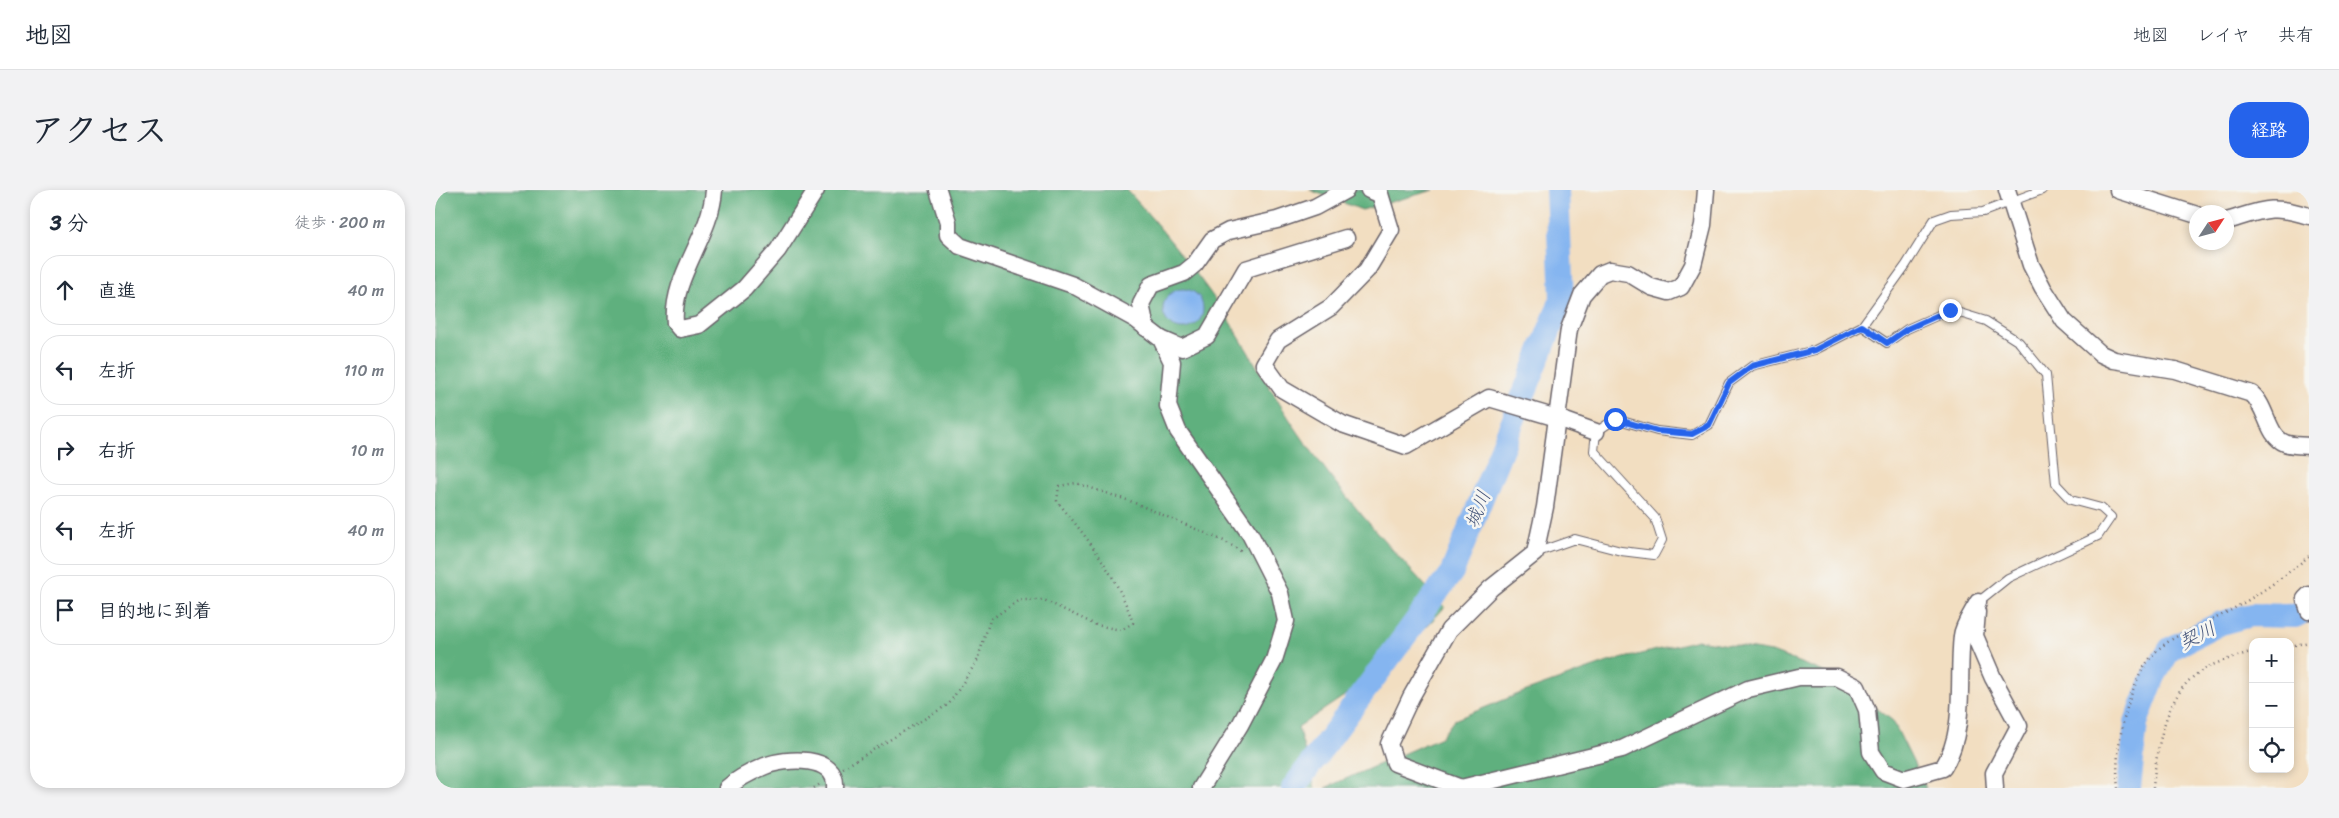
<!DOCTYPE html>
<html lang="ja">
<meta charset="utf-8">
<style>
body{margin:0;font-family:Sriracha,"Klee One",sans-serif;background:#f2f2f3;color:#1f2937}
.controls{position:absolute;right:15px;bottom:15px;display:grid;overflow:hidden;border-radius:10px;box-shadow:0 2px 8px #0003}
.controls button{width:45px;height:45px;display:grid;place-items:center;padding:0;border:0;border-bottom:1px solid #e0e1e3;background:#fff;color:#1f2937;font:25px sans-serif}
.compass{position:absolute;left:1754px;top:15px;width:45px;height:45px;border-radius:50%;background:#fff;box-shadow:0 2px 8px #0003;rotate:54deg}
.stop{position:absolute;width:15px;height:15px;margin:-11px;border:4px solid #2563eb;border-radius:50%;background:#fff}
.stop.end{background:#2563eb;border-color:#fff;box-shadow:0 1px 5px #0008}
.list{margin:0;padding:0;list-style:none}
h2{display:flex;justify-content:space-between;align-items:center;height:65px;margin:0;padding:0 20px;font-size:21px}
h2 small{font-size:16px;font-weight:400;color:#747a83}
.list li{display:grid;grid-template-columns:32px 1fr auto;gap:15px;align-items:center;box-sizing:border-box;height:70px;margin:0 10px 10px;padding:0 10px;border:1px solid #e0e1e3;border-radius:20px}
.list b{display:block;font-size:19px;white-space:nowrap}
.list em{font-size:16px;font-style:normal;color:#747a83}
.icon{flex:none;width:28px;height:28px;fill:none;stroke:currentColor;stroke-width:2;stroke-linecap:round;stroke-linejoin:round}
.map{position:relative;flex:none;width:1874px;height:598px;overflow:hidden;border-radius:20px}
header{display:flex;align-items:center;gap:30px;box-sizing:border-box;height:70px;padding:0 25px;background:#fff;border-bottom:1px solid #e0e1e3}
header strong{font-size:24px}
nav{display:flex;gap:28px;margin-inline-start:auto;font-size:18px}
.intro{display:flex;align-items:center;justify-content:space-between;box-sizing:border-box;height:120px;padding:0 30px}
h1{margin:0;font-size:35px}
.button{padding:12px 22px;border-radius:20px;background:#2563eb;color:#fff;font-size:18px;font-weight:700}
main{display:flex;gap:30px;padding:0 30px}
aside{flex:1;background:#fff;border-radius:20px;box-shadow:0 2px 8px #0003}
.map>svg:first-child{display:block}
.forest{fill:#5eb07e;stroke:#40695c}
.water{fill:#85b5f0;stroke:#546c96}
.lines{fill:none;stroke-linecap:round;stroke-linejoin:round}
.river{stroke:#85b5f0;stroke-width:24}
.lane-casing{stroke:#6b646a;stroke-width:10}
.street-casing{stroke:#6b646a;stroke-width:19}
.path{stroke:#6b646a;stroke-width:2.5;stroke-dasharray:1 4;stroke-linecap:butt}
.lane{stroke:#fff;stroke-width:8}
.street{stroke:#fff;stroke-width:16}
.route{stroke:#2563eb;stroke-width:6}
.labels{text-anchor:middle;stroke-width:5;stroke-linejoin:round;paint-order:stroke}
.water-label{font-size:19px;font-style:italic;fill:#45557a;stroke:#f6f6f2}
</style>
<header>
<strong>地図</strong>
<nav><a>地図</a><a>レイヤ</a><a>共有</a></nav>
</header>
<div class="intro"><h1>アクセス</h1><a class="button">経路</a></div>
<main>
<aside>
<h2>3 分<small>徒歩 · 200 m</small></h2>
<ul class="list">
<li><svg class="icon" aria-label="ahead" viewBox="0 0 24 24"><path d="M12 20V5M6 11l6-6 6 6"/></svg><div><b>直進</b></div><em>40 m</em></li>
<li><svg class="icon" aria-label="left" viewBox="0 0 24 24"><path d="M17 20v-9H6M10 6l-5 5 5 5"/></svg><div><b>左折</b></div><em>110 m</em></li>
<li><svg class="icon" aria-label="right" viewBox="0 0 24 24"><path d="M7 20v-9h11M14 6l5 5-5 5"/></svg><div><b>右折</b></div><em>10 m</em></li>
<li><svg class="icon" aria-label="left" viewBox="0 0 24 24"><path d="M17 20v-9H6M10 6l-5 5 5 5"/></svg><div><b>左折</b></div><em>40 m</em></li>
<li><svg class="icon" aria-label="arrive" viewBox="0 0 24 24"><path d="M6 21V4h12l-3 4 3 4H6"/></svg><div><b>目的地に到着</b></div></li>
</ul>
</aside>
<div class="map">
<svg width="1874" height="598" viewBox="0 0 1874 598">
<rect width="100%" height="100%" fill="#f6f6f2"/>
<filter id="ink" filterUnits="userSpaceOnUse"><feTurbulence type="fractalNoise" baseFrequency=".02" numOctaves="2"/><feDisplacementMap in="SourceGraphic" scale="10" xChannelSelector="R" yChannelSelector="G"/><feConvolveMatrix kernelMatrix="1 2 1 2 8 2 1 2 1" color-interpolation-filters="sRGB"/></filter>
<filter id="wash" filterUnits="userSpaceOnUse"><feTurbulence type="fractalNoise" baseFrequency=".0096" numOctaves="4" result="noise"/><feDisplacementMap in="SourceGraphic" scale="20" xChannelSelector="R" yChannelSelector="G"/><feGaussianBlur stdDeviation="1.12" result="paint"/><feColorMatrix in="noise" values="0 0 0 0 0 0 0 0 0 0 0 0 0 0 0 0 0 1.4 0 .05"/><feComposite in="paint" operator="in"/></filter>
<g filter="url(#wash)">
<rect width="100%" height="100%" fill="#f2dec1"/>
<g class="forest">
<path d="M0,0H692C723,34 760,80 786,118C819,169 847,223 884,271C922,323 967,370 1010,417L954,476L863,537L880,598H0Z"/>
<path d="M875,0H999L927,20Z"/>
<path d="M1263,450L1337,462L1402,487L1458,531L1491,598H890L1006,547L1019,530L1086,503L1173,472Z"/>
</g>
<circle class="water" cx="748" cy="119" r="20"/>
<g class="lines">
<g class="river">
<path d="M858,598L1017,382L1127,109L1122,0"/>
<path d="M1694,598L1701,533L1719,486L1735,459L1786,433L1816,425L1860,426L1874,419"/>
</g>
</g>
</g>
<g filter="url(#ink)">
<g class="lines">
<defs>
<g id="lane">
<path d="M1427,136L1452,153L1472,139L1515,120L1551,131L1584,152L1611,185L1621,294L1636,310L1666,318L1676,327L1663,346L1573,388L1543,412"/>
<path d="M1100,363L1140,349L1186,361L1219,365L1227,350L1220,328L1159,261L1161,242L1180,229L1222,241L1257,245L1274,235L1294,193L1317,176L1380,160L1427,136L1471,75L1499,30L1516,24L1548,22L1607,0"/>
</g>
<g id="street">
<path d="M279,0C276,47 236,86 240,133L245,139L264,135L309,99L343,60L381,0"/>
<path d="M503,0L513,32V45L525,56L638,95L700,129L726,149L737,172L733,216L743,241L815,344L845,403L851,431L839,470L805,535L766,598"/>
<path d="M934,0L945,4L956,40L932,80L896,117L843,150L829,174L847,199L907,234L971,256L1054,208L1122,228L1161,242"/>
<path d="M1271,0L1268,35L1258,75L1246,97L1234,102L1216,97L1193,83L1175,80L1165,84L1147,105L1134,139L1110,317L1100,363L1056,398L1014,440L976,507L954,554L960,573L1026,598L1187,559L1313,499L1364,487H1402L1422,497L1432,520L1436,562L1448,581L1469,589L1508,578C1532,540 1522,489 1527,446C1528,435 1538,422 1543,412"/>
<path d="M1572,0L1596,75L1608,98L1629,131L1666,164L1679,170L1740,180L1817,204C1832,217 1832,246 1850,253C1857,256 1867,255 1874,256"/>
<path d="M1683,0L1762,25"/>
<path d="M1792,31C1828,20 1836,14 1874,26"/>
<path d="M711,138L706,114L716,95L749,83L760,74L777,50L794,41L842,30L880,17L911,0"/>
<path d="M726,149L747,158L772,146L811,79L911,48"/>
<path d="M1874,405L1870,409L1874,421"/>
<path d="M1542,422L1540,446L1558,488L1584,536L1559,583L1560,598"/>
<path d="M292,598C302,589 318,581 330,576C350,568 403,564 400,598"/>
</g>
</defs>
<use href="#lane" class="lane-casing"/>
<use href="#street" class="street-casing"/>
<g class="path">
<path d="M1855,456L1874,452"/>
<path d="M408,578L514,514L542,471L555,430L584,410H609L661,435L686,440L698,433C682,385 653,349 622,311L624,296L641,293L695,311L789,351L807,362"/>
<path d="M379,598L385,594"/>
<path d="M1683,598C1678,560 1694,482 1726,457C1742,444 1761,438 1779,429C1815,411 1844,391 1874,366"/>
<path d="M1718,598C1721,563 1729,511 1758,487C1774,473 1798,468 1818,461"/>
</g>
<use href="#lane" class="lane"/>
<use href="#street" class="street"/>
</g>
</g>
<g class="lines" filter="url(#ink)">
<path class="route" d="M1180,229L1222,241L1257,244L1274,235L1294,193L1317,176L1380,160L1427,136L1452,153L1472,139L1515,120"/>
</g>
<g class="labels">
<g class="water-label">
<text transform="translate(1042 319) rotate(-68)" y="7">城川</text>
<text transform="translate(1762 445) rotate(-27)" y="7">契川</text>
</g>
</g>
</svg>
<div class="controls">
<button>+</button>
<button>−</button>
<button><svg class="icon" aria-label="locate" viewBox="0 0 24 24"><circle cx="12" cy="12" r="6"/><path d="M12 2v4M12 18v4M2 12h4M18 12h4"/></svg></button>
</div>
<svg class="compass" viewBox="-18 -18 36 36"><path d="M0-13l5 13h-10z" fill="#e53935"/><path d="M0 13l5-13h-10z" fill="#747a83"/></svg>
<div class="stop" style="left:1180px;top:229px"></div>
<div class="stop end" style="left:1515px;top:120px"></div>
</div>
</main>
